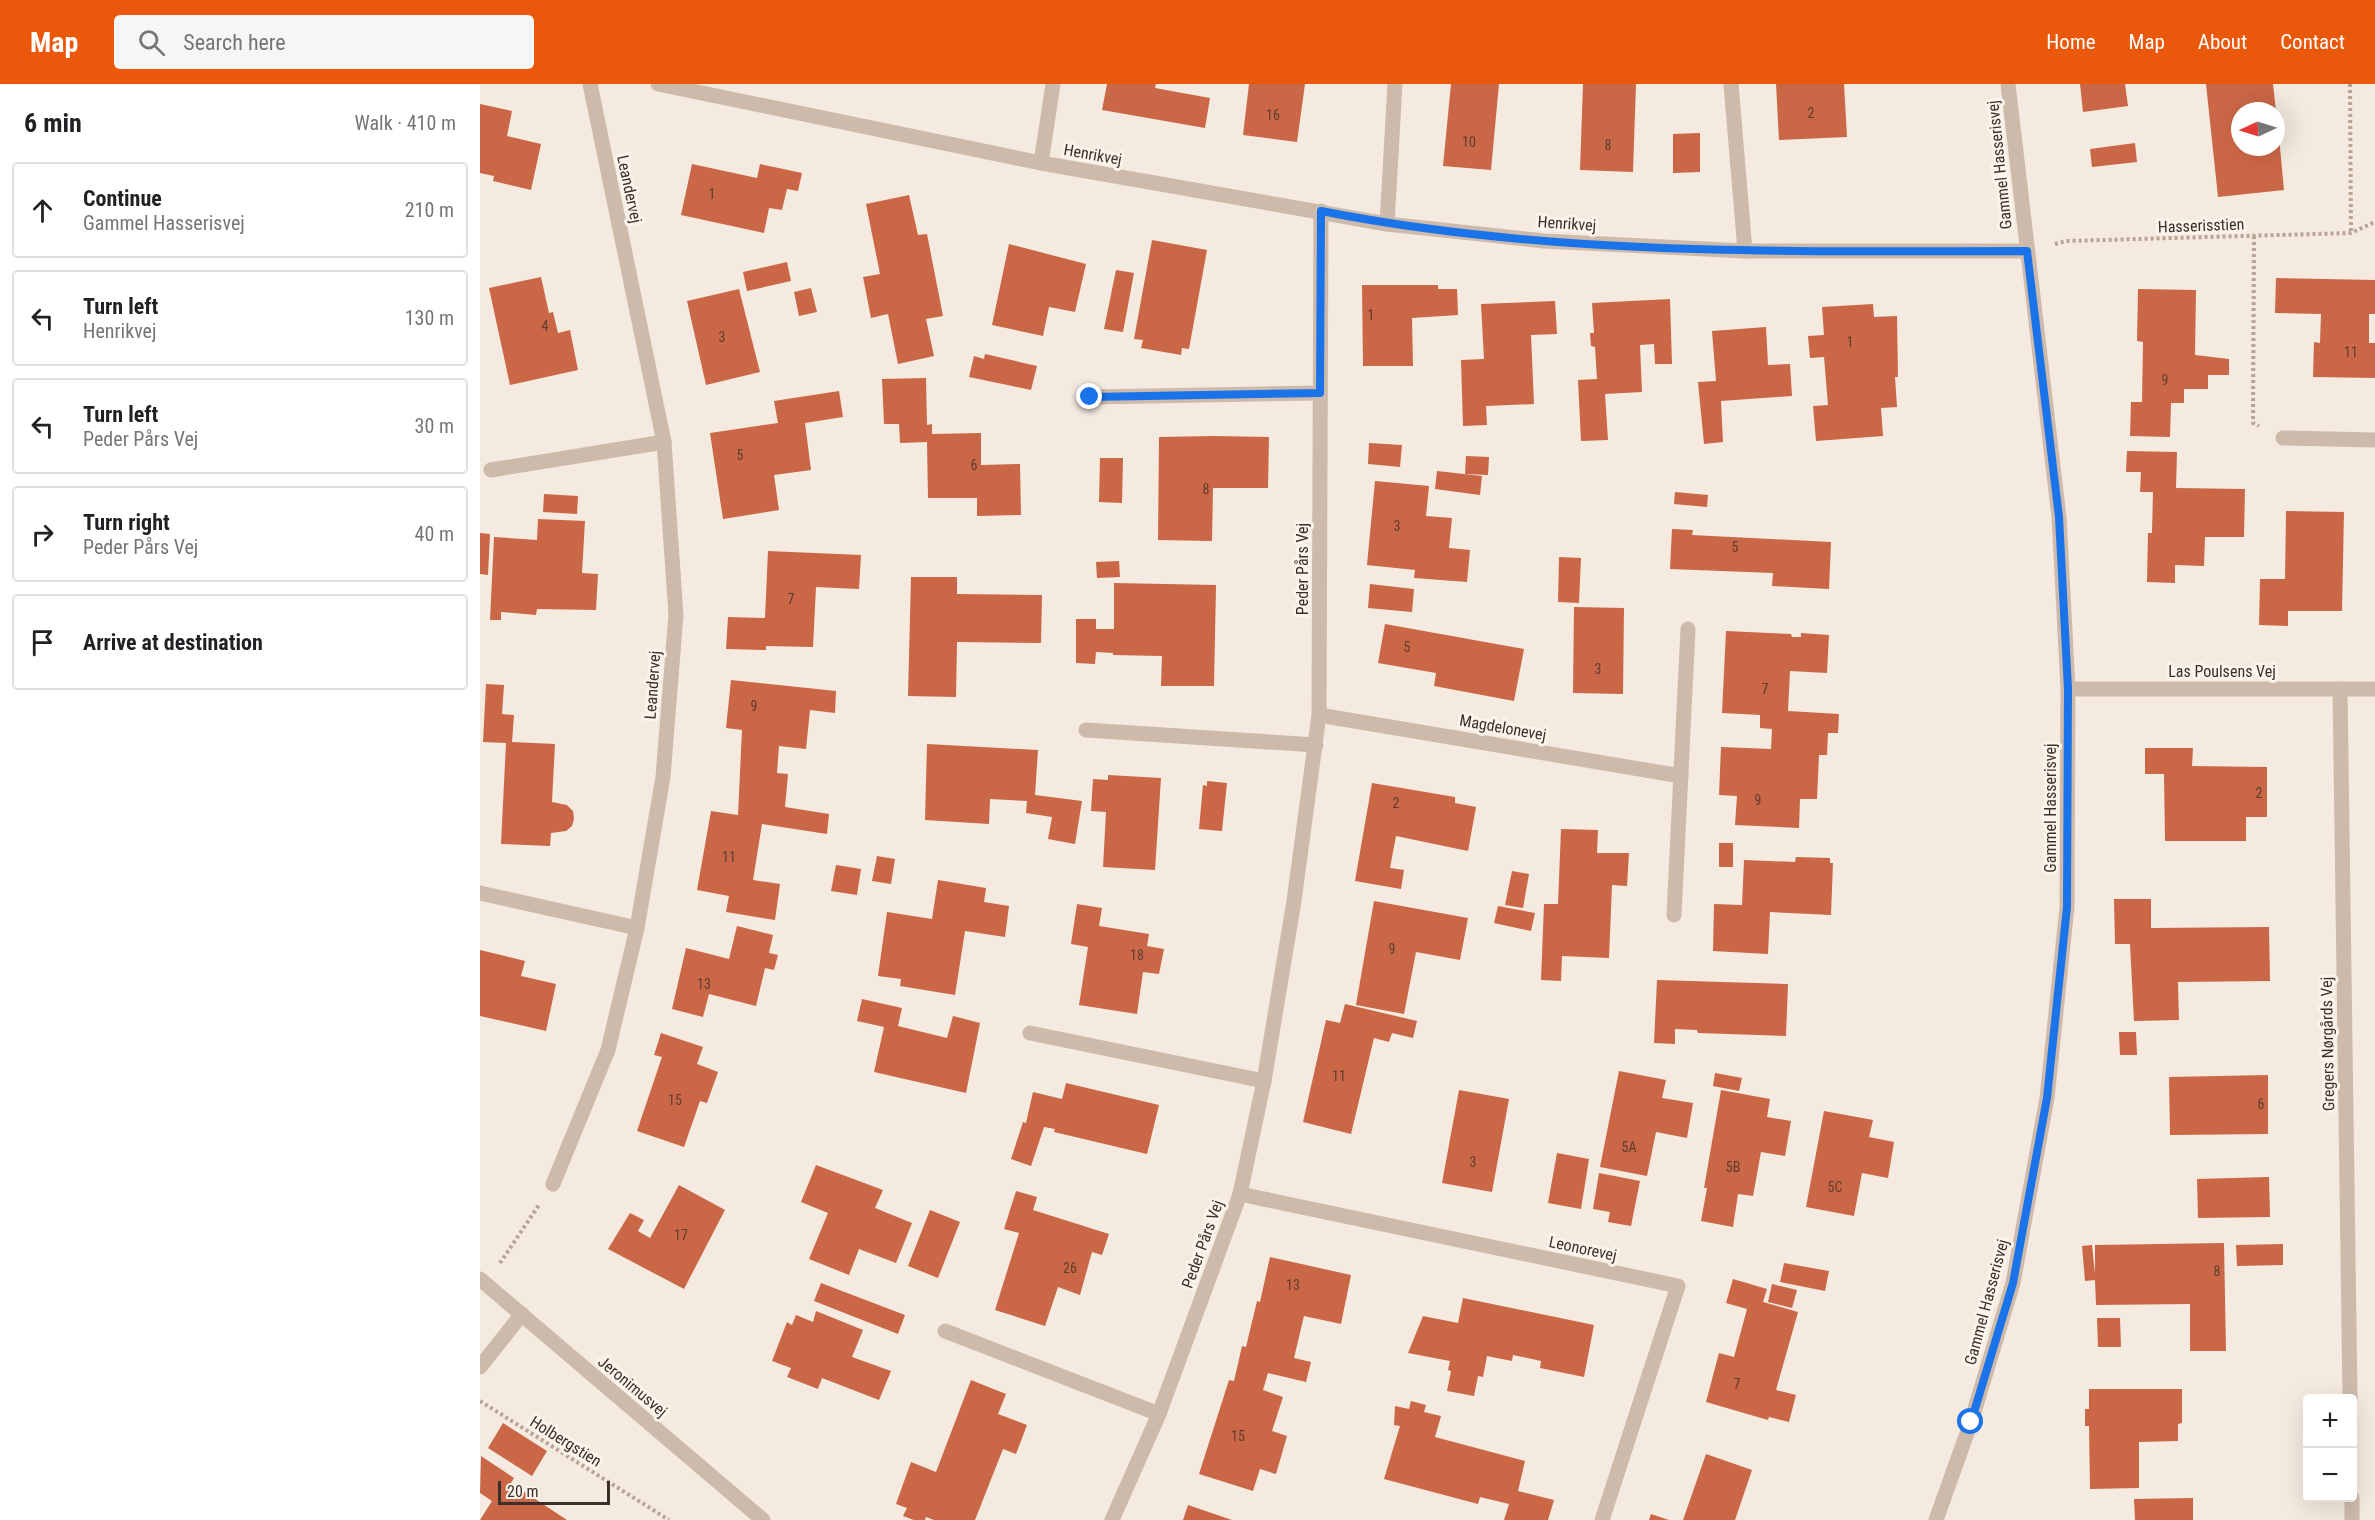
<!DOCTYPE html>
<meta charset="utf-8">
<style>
body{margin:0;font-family:"Roboto Condensed",sans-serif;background:#f6f6f6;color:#202124}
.controls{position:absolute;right:18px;bottom:18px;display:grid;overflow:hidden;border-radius:6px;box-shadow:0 6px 24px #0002}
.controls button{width:54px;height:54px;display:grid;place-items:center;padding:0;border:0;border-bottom:2px solid #e0e0e0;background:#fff;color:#202124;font:30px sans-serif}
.compass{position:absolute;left:1751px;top:18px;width:54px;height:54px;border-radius:50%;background:#fff;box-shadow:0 6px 24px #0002;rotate:266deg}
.scale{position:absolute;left:18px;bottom:15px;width:112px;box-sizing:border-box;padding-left:6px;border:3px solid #3a2f2a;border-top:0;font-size:16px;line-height:21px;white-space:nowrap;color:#3a2f2a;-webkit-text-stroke:4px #fbf4eb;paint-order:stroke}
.stop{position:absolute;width:18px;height:18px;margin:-14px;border:4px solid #1a73e8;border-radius:50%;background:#fff}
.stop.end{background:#1a73e8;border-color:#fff;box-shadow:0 2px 6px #0008}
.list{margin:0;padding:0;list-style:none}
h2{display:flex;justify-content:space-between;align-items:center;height:78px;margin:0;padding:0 24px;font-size:26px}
h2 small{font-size:20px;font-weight:400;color:#757577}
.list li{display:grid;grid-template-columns:39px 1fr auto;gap:18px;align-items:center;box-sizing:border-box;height:96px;margin:0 12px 12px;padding:0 12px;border:2px solid #e0e0e0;border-radius:6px}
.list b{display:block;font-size:22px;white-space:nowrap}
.list p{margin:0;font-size:20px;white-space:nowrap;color:#757577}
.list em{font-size:20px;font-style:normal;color:#757577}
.icon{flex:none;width:33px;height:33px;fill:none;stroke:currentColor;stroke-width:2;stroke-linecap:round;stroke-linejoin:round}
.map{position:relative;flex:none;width:1895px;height:1436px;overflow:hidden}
header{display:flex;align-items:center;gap:36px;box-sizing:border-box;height:84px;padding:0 30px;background:#ea580c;color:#fff}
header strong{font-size:28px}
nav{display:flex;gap:33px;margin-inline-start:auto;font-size:21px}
.search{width:420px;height:54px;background:#f6f6f6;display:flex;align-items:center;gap:15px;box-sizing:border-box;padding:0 21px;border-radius:6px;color:#757577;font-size:22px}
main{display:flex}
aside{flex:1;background:#fff}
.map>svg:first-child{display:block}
.building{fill:#ca6746}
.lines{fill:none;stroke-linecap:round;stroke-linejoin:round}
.path{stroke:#b9a494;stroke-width:4;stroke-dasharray:3 3;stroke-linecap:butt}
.minor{stroke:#cdbaaa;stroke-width:15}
.tertiary{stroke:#cdbaaa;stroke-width:15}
.route{stroke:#1a73e8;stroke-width:8}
.labels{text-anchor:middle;stroke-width:6;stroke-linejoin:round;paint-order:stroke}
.number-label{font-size:14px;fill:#5e3d31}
.street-label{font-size:16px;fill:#3a2f2a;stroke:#fbf4eb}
</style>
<header>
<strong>Map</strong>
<div class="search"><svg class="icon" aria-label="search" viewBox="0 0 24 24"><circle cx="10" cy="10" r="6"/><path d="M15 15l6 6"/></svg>Search here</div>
<nav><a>Home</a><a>Map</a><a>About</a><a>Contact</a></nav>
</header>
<main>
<aside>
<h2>6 min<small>Walk · 410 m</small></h2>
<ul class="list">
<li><svg class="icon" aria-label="ahead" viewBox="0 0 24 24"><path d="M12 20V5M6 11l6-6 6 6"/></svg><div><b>Continue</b><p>Gammel Hasserisvej</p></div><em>210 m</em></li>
<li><svg class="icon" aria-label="left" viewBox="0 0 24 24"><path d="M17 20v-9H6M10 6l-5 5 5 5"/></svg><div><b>Turn left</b><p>Henrikvej</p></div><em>130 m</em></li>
<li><svg class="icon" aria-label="left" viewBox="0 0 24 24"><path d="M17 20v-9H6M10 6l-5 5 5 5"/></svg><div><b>Turn left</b><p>Peder Pårs Vej</p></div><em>30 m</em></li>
<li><svg class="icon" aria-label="right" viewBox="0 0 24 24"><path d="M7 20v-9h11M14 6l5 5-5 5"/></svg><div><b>Turn right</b><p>Peder Pårs Vej</p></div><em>40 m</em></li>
<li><svg class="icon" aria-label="arrive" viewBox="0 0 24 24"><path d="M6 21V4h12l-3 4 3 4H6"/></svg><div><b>Arrive at destination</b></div></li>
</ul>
</aside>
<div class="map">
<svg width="1895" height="1436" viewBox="0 0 1895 1436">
<rect width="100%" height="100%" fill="#f4eadf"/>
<g class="building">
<path d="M627,0H676L675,4L730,14L725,44L622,26Z"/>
<path d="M769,0H825L817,58L763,51Z"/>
<path d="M971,0H1019L1011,86L963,82Z"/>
<path d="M1103,0H1156L1153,88L1100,86Z"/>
<path d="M1296,0H1364L1367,53L1299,56Z"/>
<path d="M1600,0H1645L1648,22L1603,28Z"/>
<path d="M1726,0H1793L1796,27H1760V63H1796L1798,42L1804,106L1738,113Z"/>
<path d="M0,20L32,27L27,52L61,60L51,106L13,97L14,92L0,89Z"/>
<path d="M1220,49V88L1193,89V50Z"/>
<path d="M1655,59L1657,78L1612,83L1610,65Z"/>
<path d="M212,80L277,94L280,80L322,89L318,107L307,105L302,126L289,124L284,149L201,131Z"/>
<path d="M429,111L438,151L447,150L463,232L446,235L454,272L418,280L408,230L391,234L383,193L400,190L386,120Z"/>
<path d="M672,156L727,166L709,265L702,264L701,271L661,264L663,256L654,255Z"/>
<path d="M529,160L606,180L595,228L569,223L563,252L512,241Z"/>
<path d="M307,178L311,197L267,207L263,188Z"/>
<path d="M636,186L654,189L643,248L624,245Z"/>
<path d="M61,193L69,229L73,228L78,249L90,246L98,286L30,301L9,204Z"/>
<path d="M1796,194L1895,196V230H1889V259H1895V294L1833,293L1834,258L1840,259L1841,230L1795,229Z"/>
<path d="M882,201H958V205H977L978,231L932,234L933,282H883Z"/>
<path d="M331,204L337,228L319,232L314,208Z"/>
<path d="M259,205L280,288L226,301L207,217Z"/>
<path d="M1658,205L1716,206L1715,271L1749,275V291H1728V305H1704V319H1691L1690,353L1650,352L1651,318H1662L1663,258L1657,257Z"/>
<path d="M1190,215L1192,280H1175L1174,260L1160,261L1162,308L1125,310L1128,356L1101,357L1098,296L1117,295L1115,263L1111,262L1110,249H1114L1112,219Z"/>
<path d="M1075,217L1077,250L1051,251L1054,320L1006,322L1007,341L983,342L981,276L1004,275L1001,220Z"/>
<path d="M1393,220L1394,233L1417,232L1418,293H1415L1417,323L1401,324L1403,352L1336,357L1333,322L1348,321L1344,273L1330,274L1328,252L1344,251L1342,223Z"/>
<path d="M1286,243L1288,281L1310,280L1312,312L1241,317L1243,358L1224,360L1218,298L1236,297L1232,247Z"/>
<path d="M505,270L557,282L551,306L489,293L494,272L504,275Z"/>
<path d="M446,294L447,341L452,340V350L501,349V381L540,380L541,431L497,432V414H448L447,358L420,359L419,340H404L402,295Z"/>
<path d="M359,307L363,333L325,339L331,386L294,391L299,426L243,435L230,349L298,339L294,317Z"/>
<path d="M734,352L789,353L788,404H733L732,457L678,456L679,353Z"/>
<path d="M889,359L922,361L920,383L888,380Z"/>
<path d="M1647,367L1697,368L1696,404L1765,405L1764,453H1725L1724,482L1695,481V499L1667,498L1668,449H1672L1673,408H1660L1661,388H1646Z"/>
<path d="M986,372L1009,373L1008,391L985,390Z"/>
<path d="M620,374H643L642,419L619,418Z"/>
<path d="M957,387L1002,392L1000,411L955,405Z"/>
<path d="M895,397L949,402L946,432L972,434L969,464L990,466L987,498L934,494L935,486L887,481Z"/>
<path d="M1195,408L1228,411L1227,423L1194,420Z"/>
<path d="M64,410L98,412L97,430L63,428Z"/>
<path d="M1806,427L1864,428L1862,527H1808V542L1779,541L1780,495H1805Z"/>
<path d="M58,435L105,437L102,489L118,490L116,526L57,525L56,531L21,528V536H10L14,453L57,456Z"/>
<path d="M1192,445L1213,446L1212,451L1351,458L1349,505L1292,502L1293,489L1190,485Z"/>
<path d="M0,449L10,450L8,491L0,490Z"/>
<path d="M288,467L381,471L379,505L336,503L333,563L286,562V566L246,565L248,533L285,534Z"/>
<path d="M1079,473L1101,474L1099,519L1078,518Z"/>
<path d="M639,477L640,493L617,494L616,478Z"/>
<path d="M431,493H477V510L562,511L561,559L477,558L476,613L428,612Z"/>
<path d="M634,499L736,501L734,602H681L682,572L633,571V569L616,568L615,580L596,579V535H616V545H634Z"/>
<path d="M890,500L934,505L932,528L888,524Z"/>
<path d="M1094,523L1144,524L1143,610L1093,609Z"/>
<path d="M905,540L1044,565L1034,617L954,602L956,589L898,579Z"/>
<path d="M1246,547L1311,550L1312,553H1321V549L1349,551L1347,589L1310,587L1308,627L1359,630L1358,649H1348L1347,671H1339L1337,715H1320L1319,744L1255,741L1257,712L1239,711L1241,663L1291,665L1292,645L1280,644V631L1242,629Z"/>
<path d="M251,596L356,607L355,629L330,626L326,665L299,662L297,689L308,690L305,723L349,730L347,750L282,740L273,796L300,800L295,836L246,828L249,812L217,806L231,727L258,731L262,646L246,644Z"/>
<path d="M6,600L24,601L22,630L34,631L32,658L75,660L72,718L87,721L93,727L94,735L92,742L86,747L71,749L70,762L21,760L26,659L3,658Z"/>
<path d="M447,660L558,666L555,711L602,717L595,760L568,755L572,733L546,729L547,717L510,715L509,740L445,736Z"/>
<path d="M1665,664H1713L1712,682L1787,683V733H1766V757H1685L1684,690H1665Z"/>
<path d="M628,691L681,694L675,786L623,783L626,728L611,727L613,695L628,696Z"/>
<path d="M727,697L747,699L742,747L719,745L723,701L727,702Z"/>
<path d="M892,699L975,713V719L996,723L988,767L916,752L910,784L924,786L921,805L875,797Z"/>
<path d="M1081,745L1118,746L1117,769H1149L1147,802L1132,801L1129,874L1082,872L1081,897L1061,896L1064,820H1078Z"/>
<rect x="1239" y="759" width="14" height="24"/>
<path d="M397,772L415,775L411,800L392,797Z"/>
<path d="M1316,773L1350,774V779H1353L1351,831L1290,828L1288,870L1233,867L1234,820L1262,821L1264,776L1315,778Z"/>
<path d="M356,781L381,785L377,811L351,807Z"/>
<path d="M1032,787L1049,790L1043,824L1025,821Z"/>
<path d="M458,796L506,804L504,818L529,822L525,853L485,847L475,911L420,902L421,895L398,892L407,828L452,835Z"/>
<path d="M1634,815H1671V844L1789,843L1790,897L1698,898L1699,936L1654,937L1650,860H1635Z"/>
<path d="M894,817L988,834L980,876L936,868L924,930L876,921Z"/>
<path d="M597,820L622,824L619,842L669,850L667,862L684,865L679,890L663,888L657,930L599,921L608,863L591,860Z"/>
<path d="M1018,822L1055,829L1051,847L1014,839Z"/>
<path d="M257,842L293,851L289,869L298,871L294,886L285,884L276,922L229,910L223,933L192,925L206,864L249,875Z"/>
<path d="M0,866L45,877L41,892L76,900L66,947L0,932Z"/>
<path d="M1177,896L1308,900L1306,952L1218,949L1217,946L1195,945V960L1174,959Z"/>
<path d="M382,915L422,924L418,942L467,954L473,932L500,939L486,1009L394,988L404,943L377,937Z"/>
<path d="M865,920L937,937L933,954L912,949L909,958L894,954L871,1050L823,1038L846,936L860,939Z"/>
<path d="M1639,948H1656L1657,971H1640Z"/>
<path d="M181,949L223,963L217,980L238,988L227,1019L220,1017L204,1063L157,1047L182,973L174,971Z"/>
<path d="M1139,987L1186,996L1182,1014L1213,1019L1207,1054L1176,1048L1167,1092L1120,1083Z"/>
<path d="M1235,989L1262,994L1259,1007L1233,1002Z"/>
<path d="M1788,991V1050L1690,1051L1689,993Z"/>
<path d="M586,999L679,1021L667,1070L574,1048L575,1045L564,1043L551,1082L531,1075L543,1038L546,1039L553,1008L582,1015Z"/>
<path d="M979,1006L1029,1015L1012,1108L962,1099Z"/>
<path d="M1241,1006L1290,1015L1287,1033L1311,1037L1305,1072L1281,1068L1273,1112L1258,1110L1253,1143L1221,1137L1227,1104H1224Z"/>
<path d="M1344,1027L1393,1036L1389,1053L1414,1058L1408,1094L1382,1089L1374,1132L1326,1123Z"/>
<path d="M1077,1069L1109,1075L1101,1125L1068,1119Z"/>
<path d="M336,1081L403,1106L395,1124L432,1139L416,1179L379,1165L369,1191L329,1175L348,1129L321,1118Z"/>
<path d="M1119,1089L1160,1097L1151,1142L1128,1138L1130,1128L1113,1125Z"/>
<path d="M1789,1093L1790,1133L1718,1134L1717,1095Z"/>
<path d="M199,1101L245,1126L204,1205L128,1165L150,1129L164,1136L158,1147L170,1154Z"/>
<path d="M536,1107L557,1113L553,1126L629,1150L622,1171L612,1168L600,1211L578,1203L565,1242L515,1226L539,1149L524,1145Z"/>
<path d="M450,1126L480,1138L458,1194L428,1182Z"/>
<path d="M1744,1159L1746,1267H1710V1220L1616,1221L1615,1196L1605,1197L1602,1162L1612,1161L1615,1190V1161Z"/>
<path d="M1803,1160V1181L1757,1182L1756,1161Z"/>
<path d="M790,1173L871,1191L861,1240L824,1232L814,1274L831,1278L826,1298L788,1289L783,1306L803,1313L792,1347L807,1352L796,1390L780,1385L773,1407L719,1390L749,1296L754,1297L762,1262L766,1263L777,1217L780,1218Z"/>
<path d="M1304,1179L1349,1187L1345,1207L1300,1198Z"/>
<path d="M1253,1195L1287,1205L1283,1218L1318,1228L1296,1306L1316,1311L1309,1338L1289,1333L1288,1336L1226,1318L1239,1269L1254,1273L1267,1225L1246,1219Z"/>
<path d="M341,1199L425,1231L418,1250L334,1217Z"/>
<path d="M1292,1200L1317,1206L1312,1224L1288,1218Z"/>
<path d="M983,1214L1114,1241L1104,1293L1060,1284L1061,1277L1033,1271L1032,1277L1007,1272L1003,1293L998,1292L994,1312L967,1307L971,1287L968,1286L970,1277L928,1269L943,1232L978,1239Z"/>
<path d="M336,1227L383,1246L372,1273L411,1287L399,1316L342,1294L338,1305L307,1293L311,1284L292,1277L307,1238L312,1241L316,1231L333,1238Z"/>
<path d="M1617,1234H1640L1641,1263H1618Z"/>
<path d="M491,1296L526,1310L518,1330L547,1341L536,1370L523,1365L495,1436H454L446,1433L445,1436H434L423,1432L427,1424L416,1420L431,1378L456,1388Z"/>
<path d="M1609,1305H1702V1339L1698,1340V1357L1659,1358V1404L1610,1405L1609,1342H1605V1325H1609Z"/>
<path d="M931,1317L946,1321L944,1328L961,1332L955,1353L1045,1377L1038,1407L1074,1416L1068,1436H1024L1029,1420L1000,1413L998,1420L904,1395L920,1342L914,1341L915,1322L929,1325Z"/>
<path d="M23,1339L67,1367L52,1392L8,1364Z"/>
<path d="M1226,1370L1272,1386L1255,1436H1203Z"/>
<path d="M1,1372L34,1394L31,1399L87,1436H0L12,1417L0,1409Z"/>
<path d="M1713,1414V1436H1655L1654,1415Z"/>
<path d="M708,1421L752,1436H703Z"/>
<path d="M1171,1430L1189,1436H1169Z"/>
</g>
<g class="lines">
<g class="path">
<path d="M1870,0L1871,149"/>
<path d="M1774,152L1773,339L1779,342"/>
<path d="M1575,160L1586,157L1871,149L1895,138"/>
<path d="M20,1179L59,1121"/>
<path d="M0,1317L189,1436"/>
</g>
<g class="minor">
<path d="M178,0L561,79L907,140L1064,157L1265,167H1547"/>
<path d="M1251,0L1265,167"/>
<path d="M561,79L573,0"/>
<path d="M907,140L915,0"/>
<path d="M611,313L840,309"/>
<path d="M1803,354L1895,356"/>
<path d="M11,386L184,358"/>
<path d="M1588,605H1895"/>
<path d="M1860,605L1870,1314"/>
<path d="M839,631L1201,692"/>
<path d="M606,646L836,661"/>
<path d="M0,809L157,844"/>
<path d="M1194,831L1208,545"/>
<path d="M550,949L784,997"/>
<path d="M73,1100L128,966L157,844L183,693L196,531L184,358L110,0"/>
<path d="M760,1110L1198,1202L1122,1436"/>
<path d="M0,1195L283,1436"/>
<path d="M465,1247L679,1330"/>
<path d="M0,1283L42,1230"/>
<path d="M1872,1414V1436"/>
<path d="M632,1436L679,1330L760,1110L784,997L814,817L839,631L841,127"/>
</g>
<path class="tertiary" d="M1456,1436L1491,1338L1533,1199L1567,1014L1587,823L1588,605L1579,433L1528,0"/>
</g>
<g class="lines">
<path class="route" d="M610,313L840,309L841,127C1073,173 1312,167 1547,167L1579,433L1588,605L1587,823L1567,1014L1533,1199L1491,1338"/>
</g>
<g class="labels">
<g class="number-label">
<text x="1331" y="34">2</text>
<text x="793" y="36">16</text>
<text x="989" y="63">10</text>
<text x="1128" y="66">8</text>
<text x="232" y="115">1</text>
<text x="891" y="236">1</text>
<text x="65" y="247">4</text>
<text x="242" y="258">3</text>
<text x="1370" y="263">1</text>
<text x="1871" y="273">11</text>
<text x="1685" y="301">9</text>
<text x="260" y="376">5</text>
<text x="494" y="386">6</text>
<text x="726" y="410">8</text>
<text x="917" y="447">3</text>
<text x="1255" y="468">5</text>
<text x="311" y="520">7</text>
<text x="927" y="568">5</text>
<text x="1118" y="590">3</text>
<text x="1285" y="610">7</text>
<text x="274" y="627">9</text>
<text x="1779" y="714">2</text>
<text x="1278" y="721">9</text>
<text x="916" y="724">2</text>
<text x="249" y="778">11</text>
<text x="912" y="870">9</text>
<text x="657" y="876">18</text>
<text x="224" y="905">13</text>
<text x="859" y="997">11</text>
<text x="195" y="1021">15</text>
<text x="1781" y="1025">6</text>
<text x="1149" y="1068">5A</text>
<text x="993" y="1083">3</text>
<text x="1253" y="1088">5B</text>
<text x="1355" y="1108">5C</text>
<text x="201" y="1156">17</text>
<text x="590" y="1189">26</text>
<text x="1737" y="1192">8</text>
<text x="813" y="1206">13</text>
<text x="1257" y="1305">7</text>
<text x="758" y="1357">15</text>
</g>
<g class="street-label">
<text transform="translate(613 70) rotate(10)" y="6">Henrikvej</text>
<text transform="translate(1519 81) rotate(-96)" y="6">Gammel Hasserisvej</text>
<text transform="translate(150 105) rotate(78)" y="6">Leandervej</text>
<text transform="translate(1087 139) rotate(4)" y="6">Henrikvej</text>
<text transform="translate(1721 141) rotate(-2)" y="6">Hasserisstien</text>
<text transform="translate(822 485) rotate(-90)" y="6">Peder Pårs Vej</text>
<text x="1742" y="593">Las Poulsens Vej</text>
<text transform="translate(172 601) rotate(-86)" y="6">Leandervej</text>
<text transform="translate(1023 643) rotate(10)" y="6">Magdelonevej</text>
<text transform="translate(1570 724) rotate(-90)" y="6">Gammel Hasserisvej</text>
<text transform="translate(1847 960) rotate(-91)" y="6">Gregers Nørgårds Vej</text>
<text transform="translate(722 1160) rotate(-70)" y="6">Peder Pårs Vej</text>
<text transform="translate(1103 1164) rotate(12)" y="6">Leonorevej</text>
<text transform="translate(1506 1218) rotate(-75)" y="6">Gammel Hasserisvej</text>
<text transform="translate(153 1302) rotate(40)" y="6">Jeronimusvej</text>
<text transform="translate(86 1357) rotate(32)" y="6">Holbergstien</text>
</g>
</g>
</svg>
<div class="controls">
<button>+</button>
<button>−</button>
</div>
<svg class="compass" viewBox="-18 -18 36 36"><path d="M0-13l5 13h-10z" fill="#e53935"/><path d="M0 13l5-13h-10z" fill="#757577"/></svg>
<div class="scale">20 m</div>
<div class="stop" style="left:1491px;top:1338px"></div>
<div class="stop end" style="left:610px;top:313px"></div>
</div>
</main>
